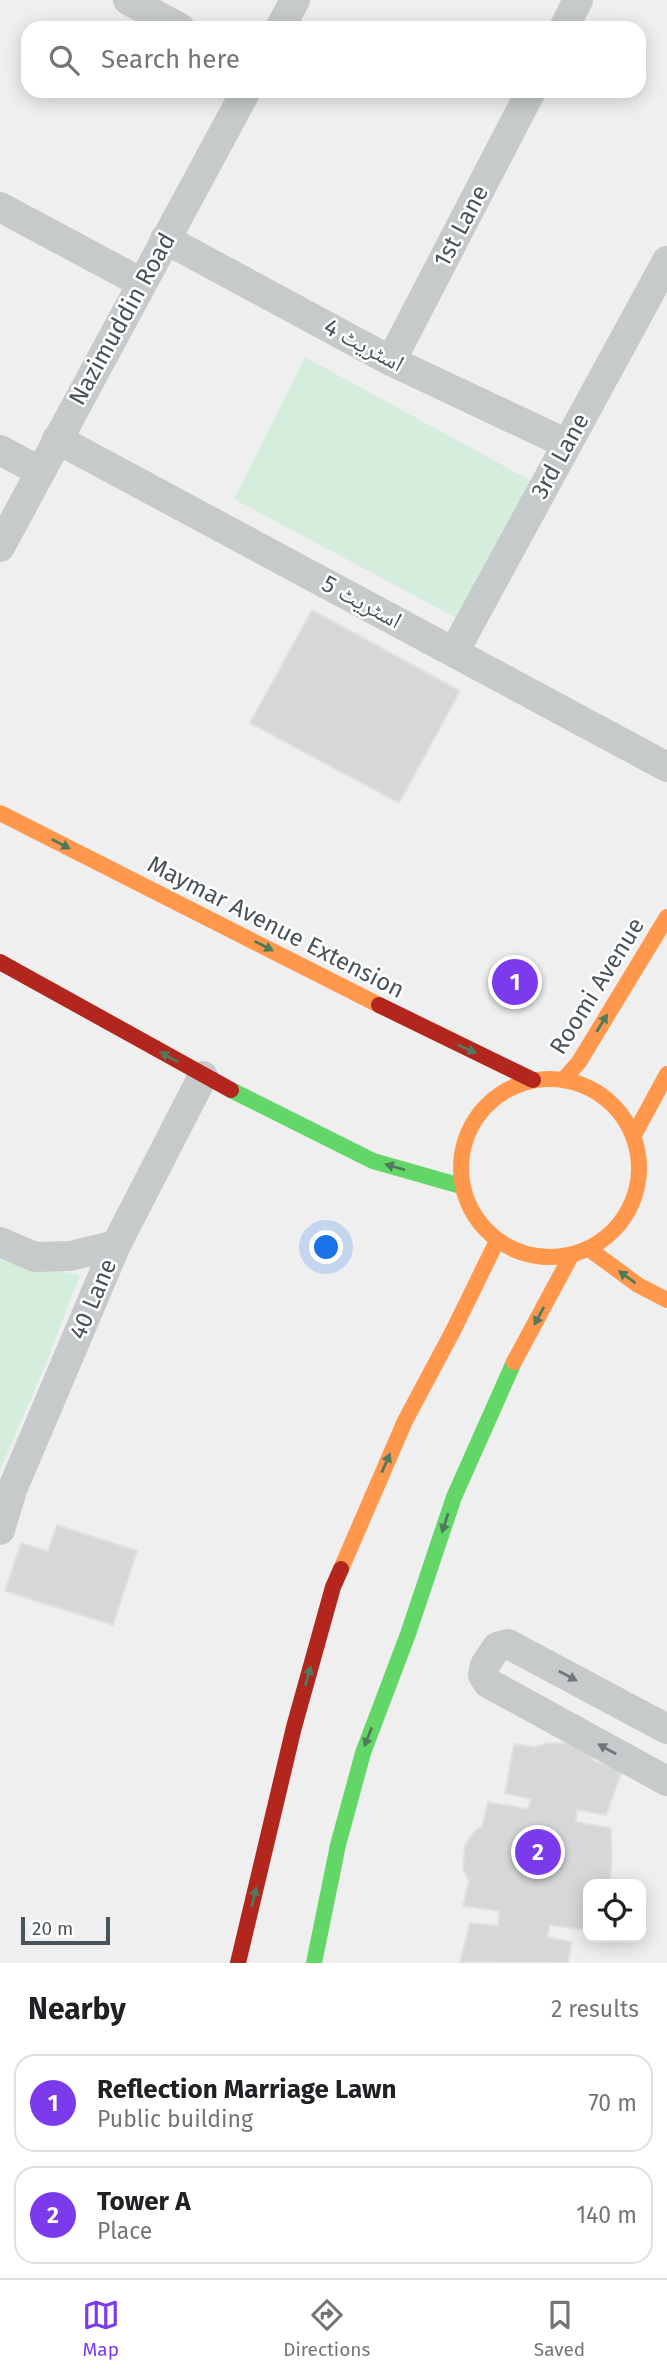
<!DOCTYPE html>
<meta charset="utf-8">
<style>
body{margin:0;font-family:"Fira Sans","Noto Naskh Arabic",sans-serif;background:#f6f6f6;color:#202124}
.controls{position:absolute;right:21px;bottom:21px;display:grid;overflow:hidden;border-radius:14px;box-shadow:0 4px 18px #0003}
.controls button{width:63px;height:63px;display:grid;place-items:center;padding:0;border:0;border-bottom:2px solid #e0e0e0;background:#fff;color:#202124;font:35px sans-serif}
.scale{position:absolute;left:21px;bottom:18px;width:89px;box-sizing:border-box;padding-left:7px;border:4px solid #48535a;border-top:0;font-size:19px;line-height:24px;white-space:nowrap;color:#48535a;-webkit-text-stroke:5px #fff;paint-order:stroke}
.you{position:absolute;left:327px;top:1248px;width:24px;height:24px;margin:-18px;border:5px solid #fff;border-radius:50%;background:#1a73e8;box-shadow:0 0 0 10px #1a73e833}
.badge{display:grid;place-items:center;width:46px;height:46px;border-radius:50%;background:#7c3aed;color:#fff;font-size:23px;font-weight:700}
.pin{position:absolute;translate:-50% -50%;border:4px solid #fff;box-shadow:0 2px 7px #0006}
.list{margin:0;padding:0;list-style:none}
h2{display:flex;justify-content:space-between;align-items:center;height:91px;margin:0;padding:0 28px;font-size:30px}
h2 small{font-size:23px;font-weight:400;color:#757577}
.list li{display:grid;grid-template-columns:46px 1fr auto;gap:21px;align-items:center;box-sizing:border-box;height:98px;margin:0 14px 14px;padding:0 14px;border:2px solid #e0e0e0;border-radius:21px}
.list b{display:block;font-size:26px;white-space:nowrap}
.list p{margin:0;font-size:23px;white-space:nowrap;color:#757577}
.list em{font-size:23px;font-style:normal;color:#757577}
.icon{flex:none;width:38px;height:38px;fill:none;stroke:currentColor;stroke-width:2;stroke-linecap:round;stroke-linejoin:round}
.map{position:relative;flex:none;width:667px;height:1963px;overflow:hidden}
.search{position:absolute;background:#fff;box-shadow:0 4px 18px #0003;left:21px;right:21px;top:21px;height:77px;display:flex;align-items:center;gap:18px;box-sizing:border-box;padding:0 24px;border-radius:21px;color:#757577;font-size:26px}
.sheet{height:315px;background:#fff}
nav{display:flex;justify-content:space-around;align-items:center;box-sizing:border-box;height:98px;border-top:2px solid #e0e0e0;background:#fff;font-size:19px;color:#757577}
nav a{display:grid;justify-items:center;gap:4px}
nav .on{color:#7c3aed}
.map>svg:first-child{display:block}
.green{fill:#d5eddc}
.building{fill:#d5d7d8;stroke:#e0e1e2;stroke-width:2}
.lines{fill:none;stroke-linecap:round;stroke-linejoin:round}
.street{stroke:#c6cacb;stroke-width:30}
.fast{stroke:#63d668;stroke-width:16}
.slow{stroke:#ff974d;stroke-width:16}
.jam{stroke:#b3261e;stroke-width:16}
.oneway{fill:#507a5e}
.oneway2{fill:#6e777c}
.labels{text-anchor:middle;stroke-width:5;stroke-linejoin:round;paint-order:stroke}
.street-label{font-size:24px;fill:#48535a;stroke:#fff}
</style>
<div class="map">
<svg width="667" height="1963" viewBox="0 0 667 1963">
<rect width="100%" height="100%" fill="#efefef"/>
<g class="green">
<path d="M305,357L535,483L464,622L234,499Z"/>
<path d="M0,1260L80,1275L45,1366L0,1470Z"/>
</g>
<g class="building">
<path d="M312,610L460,691L399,803L250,723Z"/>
<path d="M57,1525L137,1551L113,1625L5,1591L21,1543L48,1551Z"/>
<path d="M547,1743H564L578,1746L590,1755L595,1762L624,1766L606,1815L577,1810L576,1822L611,1828L612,1862L610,1880L608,1884H588V1930L550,1925L547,1937L572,1942L568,1963L460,1962L470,1923L498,1926L499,1911L463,1906L469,1881L463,1869L465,1846L473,1833L482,1826L488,1802L528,1809L531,1799L505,1793L514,1744L535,1747Z"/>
</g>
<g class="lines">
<g class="street">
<path d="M128,0L180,28"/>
<path d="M280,28L295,0"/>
<path d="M564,28L578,0"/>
<path d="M0,207L142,283"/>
<path d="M165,239L391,361L567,444"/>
<path d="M391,361L531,91"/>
<path d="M57,439L667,767"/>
<path d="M0,450L39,471"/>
<path d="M0,547L246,91"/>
<path d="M454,652L667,261"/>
<path d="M0,1242L35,1257L70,1256L116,1245"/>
<path d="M0,1530L12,1490L116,1245L203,1076"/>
<path d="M667,1729L508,1644L497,1647L485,1665L483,1675L488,1683L667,1781"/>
</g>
<g class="fast">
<path d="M231,1090L373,1161L461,1186"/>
<path d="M314,1963L338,1845L363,1753L408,1634L454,1497L514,1362"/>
</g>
<g class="slow">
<path d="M0,813L379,1005"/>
<circle cx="550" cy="1168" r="89"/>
<path d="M564,1079L579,1062L667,917"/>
<path d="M634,1135L667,1074"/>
<path d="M589,1249L638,1285L667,1300"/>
<path d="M514,1362L571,1256"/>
<path d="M341,1569L405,1421L453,1331L497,1241"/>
</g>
<g class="jam">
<path d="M0,962L231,1090"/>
<path d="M379,1005L533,1080"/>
<path d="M238,1963L294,1727L333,1587L341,1569"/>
</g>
</g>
<defs><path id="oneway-solid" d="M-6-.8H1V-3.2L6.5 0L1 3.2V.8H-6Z" transform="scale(1.75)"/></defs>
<g class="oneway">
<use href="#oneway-solid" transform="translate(61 844) rotate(27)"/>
<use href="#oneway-solid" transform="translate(264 946) rotate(27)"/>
<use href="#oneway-solid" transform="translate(602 1023) rotate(-59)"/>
<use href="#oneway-solid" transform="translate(467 1049) rotate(25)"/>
<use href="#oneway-solid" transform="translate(169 1057) rotate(-151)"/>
<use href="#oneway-solid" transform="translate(395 1167) rotate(-164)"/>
<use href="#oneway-solid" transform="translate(627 1277) rotate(-144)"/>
<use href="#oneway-solid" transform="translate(539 1316) rotate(118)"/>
<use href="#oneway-solid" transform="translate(386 1463) rotate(-66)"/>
<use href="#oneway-solid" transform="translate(445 1523) rotate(108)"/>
<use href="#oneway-solid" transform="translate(308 1676) rotate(-74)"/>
<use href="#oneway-solid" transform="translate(368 1737) rotate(111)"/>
<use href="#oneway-solid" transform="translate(254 1897) rotate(-77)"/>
</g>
<g class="oneway2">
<use href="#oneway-solid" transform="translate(568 1676) rotate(28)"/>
<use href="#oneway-solid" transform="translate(607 1749) rotate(-151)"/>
</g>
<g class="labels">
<g class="street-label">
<text transform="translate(461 226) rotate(-62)" y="8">1st Lane</text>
<text transform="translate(122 319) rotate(-61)" y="8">Nazimuddin Road</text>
<text transform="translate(364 345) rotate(28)" y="8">اسٹریٹ 4</text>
<text transform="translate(560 456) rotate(-61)" y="8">3rd Lane</text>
<text transform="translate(362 602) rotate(28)" y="8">اسٹریٹ 5</text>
<text transform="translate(276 927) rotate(27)" y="8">Maymar Avenue Extension</text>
<text transform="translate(597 986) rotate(-58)" y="8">Roomi Avenue</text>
<text transform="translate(93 1299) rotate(-67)" y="8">40 Lane</text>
</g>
</g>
</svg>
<div class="controls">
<button><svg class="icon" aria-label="locate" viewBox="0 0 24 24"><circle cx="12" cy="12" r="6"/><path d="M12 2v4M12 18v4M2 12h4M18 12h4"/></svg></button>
</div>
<div class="scale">20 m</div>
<div class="you"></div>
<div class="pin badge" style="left:515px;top:982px">1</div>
<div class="pin badge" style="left:538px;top:1852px">2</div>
<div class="search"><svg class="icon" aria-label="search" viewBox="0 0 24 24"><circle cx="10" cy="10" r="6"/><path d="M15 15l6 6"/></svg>Search here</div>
</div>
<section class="sheet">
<h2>Nearby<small>2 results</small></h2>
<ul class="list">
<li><span class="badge">1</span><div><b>Reflection Marriage Lawn</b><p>Public building</p></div><em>70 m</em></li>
<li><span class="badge">2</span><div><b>Tower A</b><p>Place</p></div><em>140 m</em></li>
</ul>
</section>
<nav>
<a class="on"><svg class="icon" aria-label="map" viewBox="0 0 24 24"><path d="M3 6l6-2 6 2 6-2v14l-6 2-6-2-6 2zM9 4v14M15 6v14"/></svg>Map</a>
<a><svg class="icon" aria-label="directions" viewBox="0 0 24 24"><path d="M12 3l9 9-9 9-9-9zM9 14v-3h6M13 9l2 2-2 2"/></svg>Directions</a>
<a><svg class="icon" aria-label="saved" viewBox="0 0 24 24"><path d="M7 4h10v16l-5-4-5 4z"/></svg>Saved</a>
</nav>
